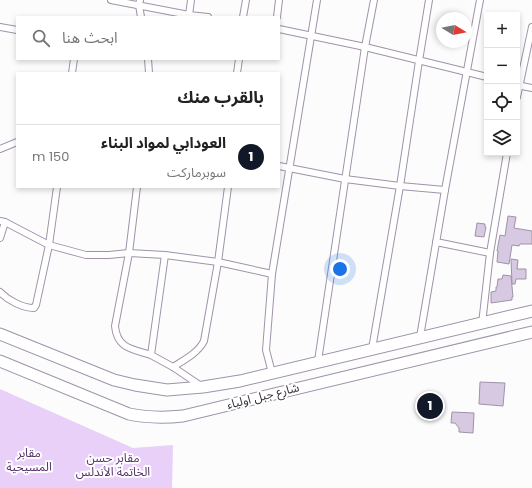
<!DOCTYPE html>
<html lang="ar">
<meta charset="utf-8">
<style>
body{margin:0;font-family:Poppins,"Noto Sans Arabic",sans-serif;background:#f2f2f2;color:#222;direction:rtl}
.controls{position:absolute;right:12px;top:12px;display:grid;overflow:hidden;border-radius:0px;box-shadow:0 2px 6px #0003}
.controls button{width:36px;height:36px;display:grid;place-items:center;padding:0;border:0;border-bottom:1px solid #e0e0e0;background:#fff;color:#222;font:20px sans-serif}
.compass{position:absolute;left:436px;top:12px;width:36px;height:36px;border-radius:50%;background:#fff;box-shadow:0 2px 6px #0003;rotate:100deg}
.you{position:absolute;left:340px;top:269px;width:14px;height:14px;margin:-10px;border:3px solid #fff;border-radius:50%;background:#1a73e8;box-shadow:0 0 0 6px #1a73e833}
.badge{display:grid;place-items:center;width:26px;height:26px;border-radius:50%;background:#111827;color:#fff;font-size:13px;font-weight:700}
.pin{position:absolute;translate:-50% -50%;border:2px solid #fff;box-shadow:0 1px 4px #0006}
.list{margin:0;padding:0;list-style:none}
h2{display:flex;justify-content:space-between;align-items:center;height:52px;margin:0;padding:0 16px;font-size:17px}
h2 small{font-size:13px;font-weight:400;color:#767676}
.list li{display:grid;grid-template-columns:26px 1fr auto;gap:12px;align-items:center;box-sizing:border-box;height:64px;padding:0 16px;border-top:1px solid #e0e0e0}
.list b{display:block;font-size:15px;white-space:nowrap}
.list p{margin:0;font-size:13px;white-space:nowrap;color:#767676}
.list em{font-size:13px;font-style:normal;color:#767676}
.icon{flex:none;width:22px;height:22px;fill:none;stroke:currentColor;stroke-width:2;stroke-linecap:round;stroke-linejoin:round}
.map{position:relative;flex:none;width:532px;height:488px;overflow:hidden;direction:ltr}
.search{position:absolute;background:#fff;box-shadow:0 2px 6px #0003;left:16px;top:16px;width:264px;height:44px;display:flex;align-items:center;gap:10px;box-sizing:border-box;padding:0 14px;border-radius:0px;color:#767676;font-size:15px}
.panel{position:absolute;background:#fff;box-shadow:0 2px 6px #0003;left:16px;top:72px;width:264px;height:116px;border-radius:0px;direction:rtl}
.map>svg:first-child{display:block}
.green{fill:#e9d0f9}
.building{fill:#d7c9e2;stroke:#a092a9}
.lines{fill:none;stroke-linecap:round;stroke-linejoin:round}
.street-casing{stroke:#a092aa;stroke-width:8}
.highway-casing{stroke:#a092aa;stroke-width:13}
.street{stroke:#fff;stroke-width:6}
.highway{stroke:#fff;stroke-width:11}
.labels{text-anchor:middle;stroke-width:4;stroke-linejoin:round;paint-order:stroke}
.street-label{font-size:12px;fill:#352f39;stroke:#fff}
.park-label{font-size:12px;fill:#552e6b;stroke:#fff}
</style>
<div class="map">
<svg width="532" height="488" viewBox="0 0 532 488">
<rect width="100%" height="100%" fill="#fcfcfc"/>
<path class="green" d="M0,389L133,448L173,445L172,488H0Z"/>
<g class="building">
<path d="M508,216L516,217L514,228L532,231V244H520L519,246L512,245L509,264L497,262L498,251H497L500,235L505,236Z"/>
<path d="M477,223L485,224V227H486L484,237L475,236Z"/>
<path d="M511,259L518,260L517,269H526V279H516L515,284H512Z"/>
<path d="M503,275L511,276L513,297H512V300L491,303V292L496,291V287H497L498,279H502Z"/>
<path d="M480,382L505,383L503,406L479,404Z"/>
<path d="M452,412L474,413L473,433L459,432V428L455,423H451Z"/>
</g>
<g class="lines">
<defs>
<g id="street">
<path d="M111,0L189,15L208,17"/>
<path d="M140,0L139,5L141,17"/>
<path d="M189,15L191,0"/>
<path d="M243,17L246,0"/>
<path d="M277,17L279,0"/>
<path d="M0,27L17,30"/>
<path d="M279,29L365,47L487,77"/>
<path d="M148,59L149,73"/>
<path d="M72,73L74,59"/>
<path d="M237,73L239,59"/>
<path d="M517,85L532,88"/>
<path d="M517,97L532,27"/>
<path d="M0,149L17,142"/>
<path d="M279,166L345,179L400,186L445,190"/>
<path d="M137,187L129,253L115,326C117,349 133,349 151,355"/>
<path d="M0,221L5,222L49,245L86,255H109L129,253L165,255L218,262L272,274"/>
<path d="M0,238L5,222"/>
<path d="M436,242L490,253"/>
<path d="M165,255L151,355L173,367L201,386"/>
<path d="M0,292C8,300 22,308 34,308L36,305L49,245L57,187"/>
<path d="M482,324L490,253L507,153"/>
<path d="M420,337L445,190L480,0"/>
<path d="M372,349L400,186L419,61L429,0"/>
<path d="M318,361L365,47L374,0"/>
<path d="M173,367C184,360 198,353 204,341L218,262L228,187"/>
<path d="M272,373L266,350L272,274L317,0"/>
</g>
<g id="highway">
<path d="M0,334L114,380L135,385L167,390L203,387L240,381L532,311"/>
<path d="M0,361L129,414C148,418 164,418 183,416L532,332"/>
</g>
</defs>
<use href="#street" class="street-casing"/>
<use href="#highway" class="highway-casing"/>
<use href="#street" class="street"/>
<use href="#highway" class="highway"/>
</g>
<g class="labels">
<g class="street-label">
<text transform="translate(263 396) rotate(-14)" y="4">شارع جبل اولياء</text>
</g>
<g class="park-label">
<text x="29" y="457">مقابر<tspan x="29" dy="14">المسيحية</tspan></text>
<text x="113" y="462">مقابر حسن<tspan x="113" dy="14">الخاتمة الأندلس</tspan></text>
</g>
</g>
</svg>
<div class="controls">
<button>+</button>
<button>−</button>
<button><svg class="icon" aria-label="locate" viewBox="0 0 24 24"><circle cx="12" cy="12" r="6"/><path d="M12 2v4M12 18v4M2 12h4M18 12h4"/></svg></button>
<button><svg class="icon" aria-label="layers" viewBox="0 0 24 24"><path d="M12 4l9 5-9 5-9-5zM3 14l9 5 9-5"/></svg></button>
</div>
<svg class="compass" viewBox="-18 -18 36 36"><path d="M0-13l5 13h-10z" fill="#e53935"/><path d="M0 13l5-13h-10z" fill="#767676"/></svg>
<div class="you"></div>
<div class="pin badge" style="left:430px;top:406px">1</div>
<div class="search"><svg class="icon" aria-label="search" viewBox="0 0 24 24"><circle cx="10" cy="10" r="6"/><path d="M15 15l6 6"/></svg>ابحث هنا</div>
<section class="panel">
<h2>بالقرب منك<small></small></h2>
<ul class="list">
<li><span class="badge">1</span><div><b>العودابي لمواد البناء</b><p>سوبرماركت</p></div><em>150 m</em></li>
</ul>
</section>
</div>
